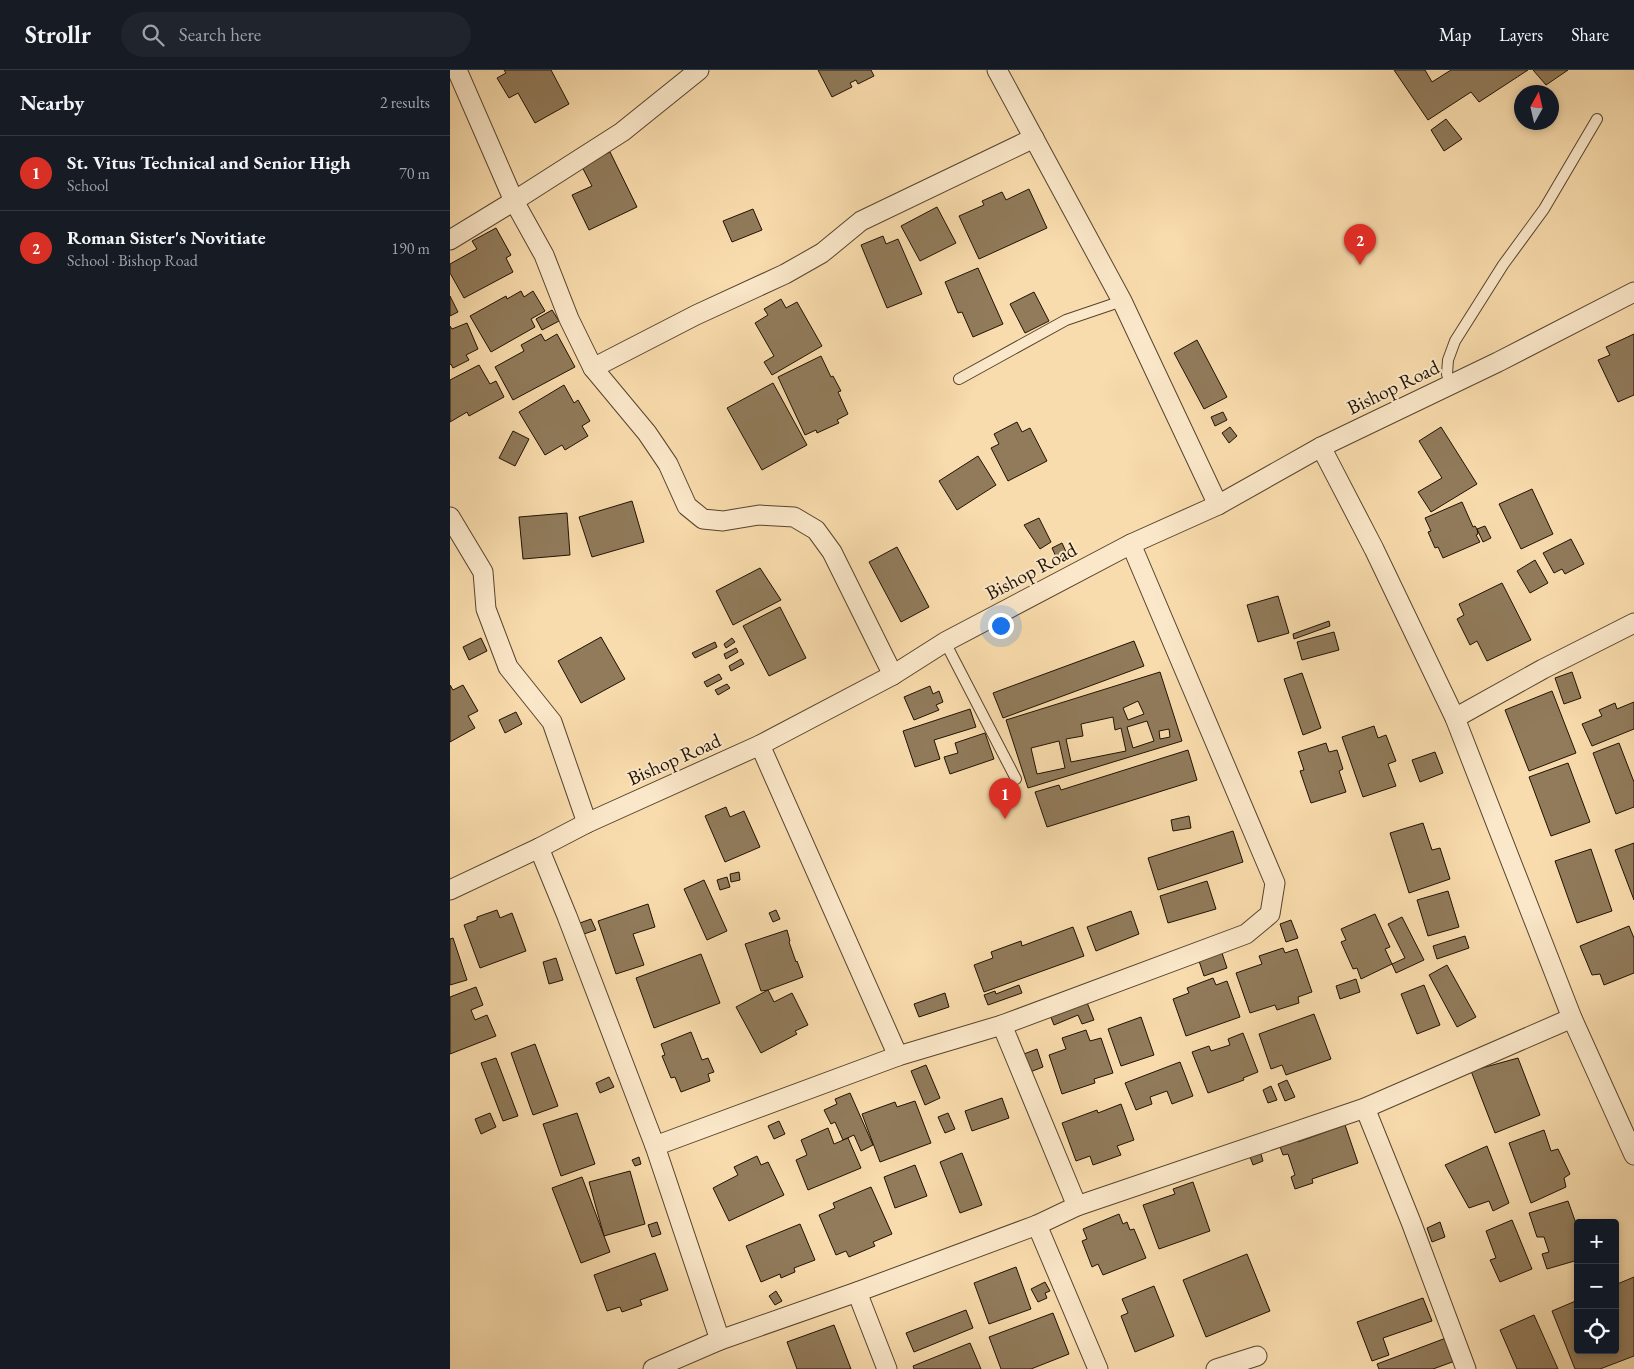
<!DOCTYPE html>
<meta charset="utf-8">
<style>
body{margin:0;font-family:"EB Garamond",serif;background:#20242c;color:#f1f3f6}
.controls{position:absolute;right:15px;bottom:15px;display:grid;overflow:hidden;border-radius:5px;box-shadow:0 2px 8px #0003}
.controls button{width:45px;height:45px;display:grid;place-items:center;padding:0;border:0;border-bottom:1px solid #363941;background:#171b24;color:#f1f3f6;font:25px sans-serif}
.compass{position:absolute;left:1064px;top:15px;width:45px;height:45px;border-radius:50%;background:#171b24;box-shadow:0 2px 8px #0003;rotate:8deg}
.you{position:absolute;left:550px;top:555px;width:18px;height:18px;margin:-12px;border:4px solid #fff;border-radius:50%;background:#1a73e8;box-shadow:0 0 0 8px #1a73e833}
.badge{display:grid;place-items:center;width:32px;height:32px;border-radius:50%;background:#d93025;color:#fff;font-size:16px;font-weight:700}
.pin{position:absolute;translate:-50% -41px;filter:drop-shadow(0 1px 2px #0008)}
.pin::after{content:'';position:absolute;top:26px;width:18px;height:15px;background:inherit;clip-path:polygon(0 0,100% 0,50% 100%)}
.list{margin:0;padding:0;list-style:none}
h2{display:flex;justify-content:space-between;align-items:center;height:65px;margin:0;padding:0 20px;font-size:21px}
h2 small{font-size:16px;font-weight:400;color:#9ea1a6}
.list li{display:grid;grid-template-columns:32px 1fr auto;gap:15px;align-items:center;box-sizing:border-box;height:75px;padding:0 20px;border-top:1px solid #363941}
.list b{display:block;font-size:19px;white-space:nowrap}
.list p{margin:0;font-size:16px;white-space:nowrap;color:#9ea1a6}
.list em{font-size:16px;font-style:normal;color:#9ea1a6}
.icon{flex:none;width:28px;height:28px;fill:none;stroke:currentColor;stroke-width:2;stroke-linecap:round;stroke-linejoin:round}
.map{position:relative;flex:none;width:1184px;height:1299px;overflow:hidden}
header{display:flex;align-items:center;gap:30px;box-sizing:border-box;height:70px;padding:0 25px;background:#171b24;border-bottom:1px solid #363941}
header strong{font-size:24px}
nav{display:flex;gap:28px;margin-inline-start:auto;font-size:18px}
.search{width:350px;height:45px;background:#20242c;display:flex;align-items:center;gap:12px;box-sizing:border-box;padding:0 18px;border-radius:28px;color:#9ea1a6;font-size:19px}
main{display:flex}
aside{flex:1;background:#171b24}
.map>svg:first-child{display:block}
.building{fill:#917b5b;stroke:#211203;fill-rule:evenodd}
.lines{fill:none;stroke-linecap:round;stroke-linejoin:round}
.service-casing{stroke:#57442e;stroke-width:12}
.minor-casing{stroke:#57442e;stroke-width:21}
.service{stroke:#fbe8ca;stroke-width:10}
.minor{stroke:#fbe8ca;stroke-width:19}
.labels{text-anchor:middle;stroke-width:4;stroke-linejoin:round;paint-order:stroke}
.street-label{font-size:20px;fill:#211203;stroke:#fbe8ca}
</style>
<header>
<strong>Strollr</strong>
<div class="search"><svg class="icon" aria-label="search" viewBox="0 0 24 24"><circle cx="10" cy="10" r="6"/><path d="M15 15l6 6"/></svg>Search here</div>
<nav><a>Map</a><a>Layers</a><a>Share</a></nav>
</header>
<main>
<aside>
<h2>Nearby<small>2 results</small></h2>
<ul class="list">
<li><span class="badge">1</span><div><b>St. Vitus Technical and Senior High</b><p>School</p></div><em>70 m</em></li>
<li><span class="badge">2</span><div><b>Roman Sister's Novitiate</b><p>School · Bishop Road</p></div><em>190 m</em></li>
</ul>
</aside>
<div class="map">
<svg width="1184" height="1299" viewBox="0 0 1184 1299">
<rect width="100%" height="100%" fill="#f9dcad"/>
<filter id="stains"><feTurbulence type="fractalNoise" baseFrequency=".004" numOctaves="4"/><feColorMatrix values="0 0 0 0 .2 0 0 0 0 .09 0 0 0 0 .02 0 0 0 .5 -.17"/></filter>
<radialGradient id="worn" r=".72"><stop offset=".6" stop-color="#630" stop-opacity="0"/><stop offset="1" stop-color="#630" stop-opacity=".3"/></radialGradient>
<g class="building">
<path d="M54,0H101L119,34L85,53L68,23L59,28L47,8L56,3Z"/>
<path d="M368,0H421L424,6L408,14L406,10L400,13L402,17L382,27Z"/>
<path d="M944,0H975L982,12L1001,0H1078L1029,32L1021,22L978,50Z"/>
<path d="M1083,0H1118L1096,15Z"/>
<path d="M996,49L1012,69L994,81L981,60Z"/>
<path d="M160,82L187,137L139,160L122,125L142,116L131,95Z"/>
<path d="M579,119L597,158L529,189L509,146L534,135L532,131L552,122L556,130Z"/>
<path d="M487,137L506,173L470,191L451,156Z"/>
<path d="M303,139L312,160L282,172L273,151Z"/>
<path d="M46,158L61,185L56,188L63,202L14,228L0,203V194L27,179L22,171Z"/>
<path d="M433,166L436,174L448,169L472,224L437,238L411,175Z"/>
<path d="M528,198L553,254L523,267L512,242L508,243L495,212Z"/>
<path d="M71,221L74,227L83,221L95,241L81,249L85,257L41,282L20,246L56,226L57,229Z"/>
<path d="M584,222L599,251L575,263L560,234Z"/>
<path d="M0,226L8,242L0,246Z"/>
<path d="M331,229L336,238L347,232L372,276L322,305L314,292L324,286L305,253L318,245L314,239Z"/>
<path d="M102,240L109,251L92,260L86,249Z"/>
<path d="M17,253L28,279L16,285L19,290L3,298L1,294L0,295V256L2,259Z"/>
<path d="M91,264L95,271L107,264L125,297L63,330L45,297L74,281L71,275Z"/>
<path d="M1184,264V325L1168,332L1148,290L1160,285L1156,277Z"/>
<path d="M747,270L777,327L754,339L724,283Z"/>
<path d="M371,286L381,307L383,306L391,321L388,322L398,344L387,350L389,353L367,363L366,360L355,365L328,307Z"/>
<path d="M29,295L40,314L46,311L54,327L19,346L17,342L0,352V310Z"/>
<path d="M323,313L357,375L312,400L277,338Z"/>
<path d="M114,315L124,333L128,330L140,351L132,356L138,366L115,380L112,375L95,385L69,342Z"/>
<path d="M773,342L777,350L765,356L761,347Z"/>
<path d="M567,352L572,362L580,358L597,391L558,411L541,378L549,374L544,364Z"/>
<path d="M780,357L787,366L779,373L772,363Z"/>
<path d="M991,357L1027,414L981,442L968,422L992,408L969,371Z"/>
<path d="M63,361L79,369L65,396L49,388Z"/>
<path d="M528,386L546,415L507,440L489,411Z"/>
<path d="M1082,419L1103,464L1071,479L1049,434Z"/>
<path d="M182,431L194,472L142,487L129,447Z"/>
<path d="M1012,432L1023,457L1025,456L1027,459L1028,464L1026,465L1030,472L993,488L988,477L985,478L978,462L981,461L975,448Z"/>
<path d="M117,443L120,485L73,489L69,447Z"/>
<path d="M589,448L601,472L590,479L574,455Z"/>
<path d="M1035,456L1041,468L1033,472L1027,459Z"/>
<path d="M1121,469L1134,494L1115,504L1112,499L1104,503L1093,483Z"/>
<path d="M612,473L618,486L608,491L602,478Z"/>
<path d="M447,477L479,537L451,552L419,492Z"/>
<path d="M1085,490L1098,513L1080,523L1067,501Z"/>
<path d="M310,498L331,530L283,555L266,521Z"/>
<path d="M1052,513L1081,570L1037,591L1027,571L1020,575L1007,549L1014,545L1009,534Z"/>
<path d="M828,526L839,563L808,572L797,535Z"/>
<path d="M330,537L356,588L319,606L293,556Z"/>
<path d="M879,551L880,556L844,569L843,564Z"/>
<path d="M884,562L889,580L852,590L847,572Z"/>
<path d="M151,567L175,609L131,633L108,591Z"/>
<path d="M31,568L37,581L19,590L13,577Z"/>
<path d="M282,568L285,572L276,578L274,574Z"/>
<path d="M684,571L694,596L553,648L543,623Z"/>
<path d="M265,572L267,577L245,588L242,583Z"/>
<path d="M286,578L288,582L276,589L274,584Z"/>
<path d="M291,589L294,594L281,601L279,596Z"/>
<path d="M710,602L732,671L578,718L556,650ZM688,631L694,644L678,650L673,638ZM663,647L665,660L671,658L676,681L621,692L616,669L633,666L631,654ZM697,651L704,671L683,678L677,657ZM719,659L720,667L710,669L709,661ZM609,671L615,698L587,704L581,678Z"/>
<path d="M1122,602L1131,628L1114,634L1105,608Z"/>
<path d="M852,603L871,658L853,665L834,609Z"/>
<path d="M269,604L272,609L257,617L254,612Z"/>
<path d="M277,614L280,618L268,625L265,620Z"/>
<path d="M0,615L3,620L13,615L28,641L18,646L25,658L0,672Z"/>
<path d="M480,616L483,624L489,621L493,632L486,635L489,640L464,650L454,627Z"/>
<path d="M1102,621L1126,683L1079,701L1055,640Z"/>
<path d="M1184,632V659L1142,676L1132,654L1152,646L1149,640L1165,633L1167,639Z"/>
<path d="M520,639L526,657L484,670L490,689L465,697L453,661Z"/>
<path d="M66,642L72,654L55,663L49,650Z"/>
<path d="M924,656L928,668L936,665L946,691L938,694L946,716L913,727L892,667Z"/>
<path d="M535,663L544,689L500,704L494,687L508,683L505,673Z"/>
<path d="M876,673L879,682L887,680L893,699L889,701L896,722L861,733L850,701L854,700L848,682Z"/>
<path d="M1169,673L1184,712V737L1166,744L1143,683Z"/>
<path d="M738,680L747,710L597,757L585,722L609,715L611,720Z"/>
<path d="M985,682L993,703L970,712L962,690Z"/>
<path d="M1118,693L1140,752L1101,766L1079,707Z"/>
<path d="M276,737L280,747L294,741L310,777L275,792L255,746Z"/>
<path d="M739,746L741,758L723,761L721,750Z"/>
<path d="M973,753L982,780L990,778L1000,809L959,823L940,763Z"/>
<path d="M783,761L793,792L708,820L698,788Z"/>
<path d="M1184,773V830L1165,780Z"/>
<path d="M1141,779L1162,841L1127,853L1105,791Z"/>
<path d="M289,802L290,810L281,812L280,804Z"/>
<path d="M277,807L280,817L270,820L267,810Z"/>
<path d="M254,810L277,861L257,870L234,819Z"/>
<path d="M757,811L766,839L718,853L710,826Z"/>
<path d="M998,821L1009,857L978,866L967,830Z"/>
<path d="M198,834L205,857L183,864L194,895L166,904L148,851Z"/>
<path d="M47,840L50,848L62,843L76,881L30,898L14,855L27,850V847Z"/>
<path d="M326,840L330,849L323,852L319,843Z"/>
<path d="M681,841L689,864L646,881L637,857Z"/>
<path d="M925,844L940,877L935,879L942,894L911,909L907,898L903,899L891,872L896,870L891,859Z"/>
<path d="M952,847L974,890L946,903L942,894L955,888L938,854Z"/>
<path d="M141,849L146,860L131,865L127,854Z"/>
<path d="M841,850L848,868L836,872L830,854Z"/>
<path d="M1179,856L1184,868V903L1154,915L1150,904L1142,905L1130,876Z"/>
<path d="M623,857L634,886L534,922L524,895L543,888L541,882L571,871L572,876Z"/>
<path d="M337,860L340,871L339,872L346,892L347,891L353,907L318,920L311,921L295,874Z"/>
<path d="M1015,866L1019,878L987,889L983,876Z"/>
<path d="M3,868L17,910L0,915V869Z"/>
<path d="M833,878L835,883L847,879L862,922L848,927L849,933L827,940L825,935L800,943L786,903L812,894L809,886Z"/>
<path d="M771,880L777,898L754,906L748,888Z"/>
<path d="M251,884L270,933L204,958L186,908Z"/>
<path d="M106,888L113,910L99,914L93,892Z"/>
<path d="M997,895L1026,947L1007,957L979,905Z"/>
<path d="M763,908L766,915L777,911L790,947L736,966L723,929L739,923L737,918Z"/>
<path d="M906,909L910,922L890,929L886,916Z"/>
<path d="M569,915L572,923L538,935L534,925L545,921L546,924Z"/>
<path d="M974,915L990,955L967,964L951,924Z"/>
<path d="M26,917L33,935L21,940L25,950L37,945L46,966L0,984V927Z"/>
<path d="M318,920L324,932L342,923L358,955L345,961L347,964L311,983L286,937Z"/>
<path d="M495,923L499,937L469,947L464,934Z"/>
<path d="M636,930L644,950L632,954L628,945L604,955L600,945Z"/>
<path d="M864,944L881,989L836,1005L832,995L821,999L809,964Z"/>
<path d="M691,947L704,985L671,996L658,959Z"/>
<path d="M636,960L640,971L651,968L663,1003L644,1009L645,1013L612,1024L599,985L616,979L612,968Z"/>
<path d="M241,962L252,990L258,988L264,1002L258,1004L260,1011L231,1022L225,1007L221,1008L212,986L215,985L211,974Z"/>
<path d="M793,963L808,1002L793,1008L794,1010L758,1023L742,982L759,976L761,981L780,975L778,969Z"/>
<path d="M85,974L108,1036L83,1045L61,983Z"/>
<path d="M587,979L593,997L580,1002L574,984Z"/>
<path d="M46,988L68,1046L53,1051L31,993Z"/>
<path d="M1068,988L1090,1045L1045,1063L1021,1001Z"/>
<path d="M730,992L743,1026L722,1034L717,1021L700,1027L702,1034L686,1040L675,1013Z"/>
<path d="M476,995L490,1028L475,1035L461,1001Z"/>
<path d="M159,1007L164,1017L150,1023L146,1013Z"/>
<path d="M837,1010L845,1027L835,1031L828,1014Z"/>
<path d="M821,1016L827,1030L818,1033L813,1020Z"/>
<path d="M400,1023L423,1075L411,1081L404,1065L393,1070L385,1052L381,1054L374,1040L387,1034L385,1029Z"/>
<path d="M552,1028L559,1048L522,1061L515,1041Z"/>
<path d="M465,1031L481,1073L430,1092L412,1044L445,1032L447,1037Z"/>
<path d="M671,1034L684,1070L667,1076L671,1085L643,1095L640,1086L626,1091L612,1053L647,1040L648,1043Z"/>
<path d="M40,1043L46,1057L31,1064L25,1049Z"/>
<path d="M127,1043L145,1094L111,1106L93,1054Z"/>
<path d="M498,1043L505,1059L495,1063L488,1047Z"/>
<path d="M329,1051L335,1064L324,1069L318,1056Z"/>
<path d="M895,1055L908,1093L862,1109L863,1113L845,1119L841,1107L845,1105L838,1084L833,1085L829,1074L846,1068L848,1072Z"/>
<path d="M378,1058L384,1074L398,1068L411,1098L358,1120L346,1090L357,1085L351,1070Z"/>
<path d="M1094,1060L1101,1081L1108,1079L1120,1104L1114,1108L1116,1117L1081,1133L1059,1073Z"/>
<path d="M1037,1076L1059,1133L1043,1141L1039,1131L1019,1138L995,1095Z"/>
<path d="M810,1081L813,1091L803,1095L799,1084Z"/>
<path d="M512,1083L532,1135L510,1143L490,1092Z"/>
<path d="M307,1086L311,1095L318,1092L334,1125L279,1151L263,1118L288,1105L284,1097Z"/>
<path d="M189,1087L191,1094L185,1096L182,1090Z"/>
<path d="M465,1095L477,1126L445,1138L434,1107Z"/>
<path d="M180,1101L195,1154L154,1166L139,1112Z"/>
<path d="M132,1107L160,1182L131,1193L102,1118Z"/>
<path d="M743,1112L760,1161L709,1179L693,1135L725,1124L723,1119Z"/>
<path d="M421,1117L442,1164L423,1172L425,1176L399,1187L396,1181L386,1185L369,1145L385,1138L383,1133Z"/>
<path d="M1118,1131L1128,1159V1167L1125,1168L1128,1179V1190L1097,1199L1092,1184L1099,1182L1094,1167H1087L1079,1143Z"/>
<path d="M669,1144L673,1154L677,1152L680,1160L684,1159L696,1188L653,1205L648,1194L642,1197L632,1171L637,1169L633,1159Z"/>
<path d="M1062,1150L1082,1199L1050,1212L1040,1190L1046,1188L1036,1161Z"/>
<path d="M207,1152L211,1164L202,1167L198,1155Z"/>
<path d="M990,1152L995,1167L982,1172L977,1158Z"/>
<path d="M350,1154L365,1190L344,1198L345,1202L331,1208L330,1204L311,1212L296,1176Z"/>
<path d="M205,1183L218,1220L190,1230L192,1235L172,1242L170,1237L157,1241L144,1205Z"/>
<path d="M797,1184L820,1241L756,1267L733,1210Z"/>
<path d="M566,1197L581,1239L539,1254L524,1213Z"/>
<path d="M1184,1207V1286L1150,1299H1125L1102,1241L1128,1230V1280H1165V1215Z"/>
<path d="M595,1212L600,1221L595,1223L597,1228L588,1232L581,1219Z"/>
<path d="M704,1216L724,1266L685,1282L671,1246L678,1243L672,1229Z"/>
<path d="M326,1221L332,1231L325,1235L319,1226Z"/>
<path d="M973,1228L982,1251L933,1268L939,1285L922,1291L907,1252Z"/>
<path d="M516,1240L523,1258L464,1282L456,1263Z"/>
<path d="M603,1243L619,1284L581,1299H551L539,1267Z"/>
<path d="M1084,1245L1108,1299H1067L1050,1260Z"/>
<path d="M384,1255L401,1299H347L337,1272Z"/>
<path d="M996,1268L1005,1291L983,1299H929L927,1294Z"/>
<path d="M520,1273L531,1299H464L463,1296Z"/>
</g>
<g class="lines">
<defs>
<g id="service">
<path d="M509,309L616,250L672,231"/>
<path d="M1000,314L997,304L998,290L1005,271L1053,195L1094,139L1147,49"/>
<path d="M495,572L566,709"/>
</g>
<g id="minor">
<path d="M249,0L172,62L64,131L94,185L119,249L143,298L197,363L218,394L237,436L253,449L273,451L309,445L344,447L366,460L382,482L443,605"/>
<path d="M547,0L672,231L768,435"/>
<path d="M0,170L64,131L7,0"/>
<path d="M143,298L246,245L335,204L372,183L411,151L584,68"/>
<path d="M871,377L924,479L1005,648L1122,948L1184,1085"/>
<path d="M0,447L33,502L36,539L58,597L102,652L137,753"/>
<path d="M1005,648L1093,599L1184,553"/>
<path d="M310,675L448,986"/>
<path d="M89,778L117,846L205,1076L270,1270"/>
<path d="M0,820L89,778L137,753L310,675L443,605L495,572L681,474L768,435L871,377L1048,292L1184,222"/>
<path d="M552,955L627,1136"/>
<path d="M915,1038L961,1152L1016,1299"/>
<path d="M205,1076L448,986L552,955L796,864L820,844L825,813L681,474"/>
<path d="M587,1155L648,1299"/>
<path d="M407,1222L437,1299"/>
<path d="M203,1299L270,1270L407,1222L587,1155L627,1136L915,1038L1122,948"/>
<path d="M766,1299L807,1286"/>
</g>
</defs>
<use href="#service" class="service-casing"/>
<use href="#minor" class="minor-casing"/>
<use href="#service" class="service"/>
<use href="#minor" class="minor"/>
</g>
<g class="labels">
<g class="street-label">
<text transform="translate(943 317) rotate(-26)" y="7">Bishop Road</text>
<text transform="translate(581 501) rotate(-28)" y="7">Bishop Road</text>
<text transform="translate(224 689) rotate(-24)" y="7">Bishop Road</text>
</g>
</g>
<rect width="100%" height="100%" filter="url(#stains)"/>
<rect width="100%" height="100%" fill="url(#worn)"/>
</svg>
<div class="controls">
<button>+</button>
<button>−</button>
<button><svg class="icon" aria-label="locate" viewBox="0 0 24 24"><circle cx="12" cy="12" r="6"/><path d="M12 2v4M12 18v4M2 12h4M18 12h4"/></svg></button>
</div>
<svg class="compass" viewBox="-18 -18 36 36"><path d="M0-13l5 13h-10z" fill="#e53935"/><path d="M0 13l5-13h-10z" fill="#9ea1a6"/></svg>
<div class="you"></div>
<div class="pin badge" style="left:555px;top:749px">1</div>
<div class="pin badge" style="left:910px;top:195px">2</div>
</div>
</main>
